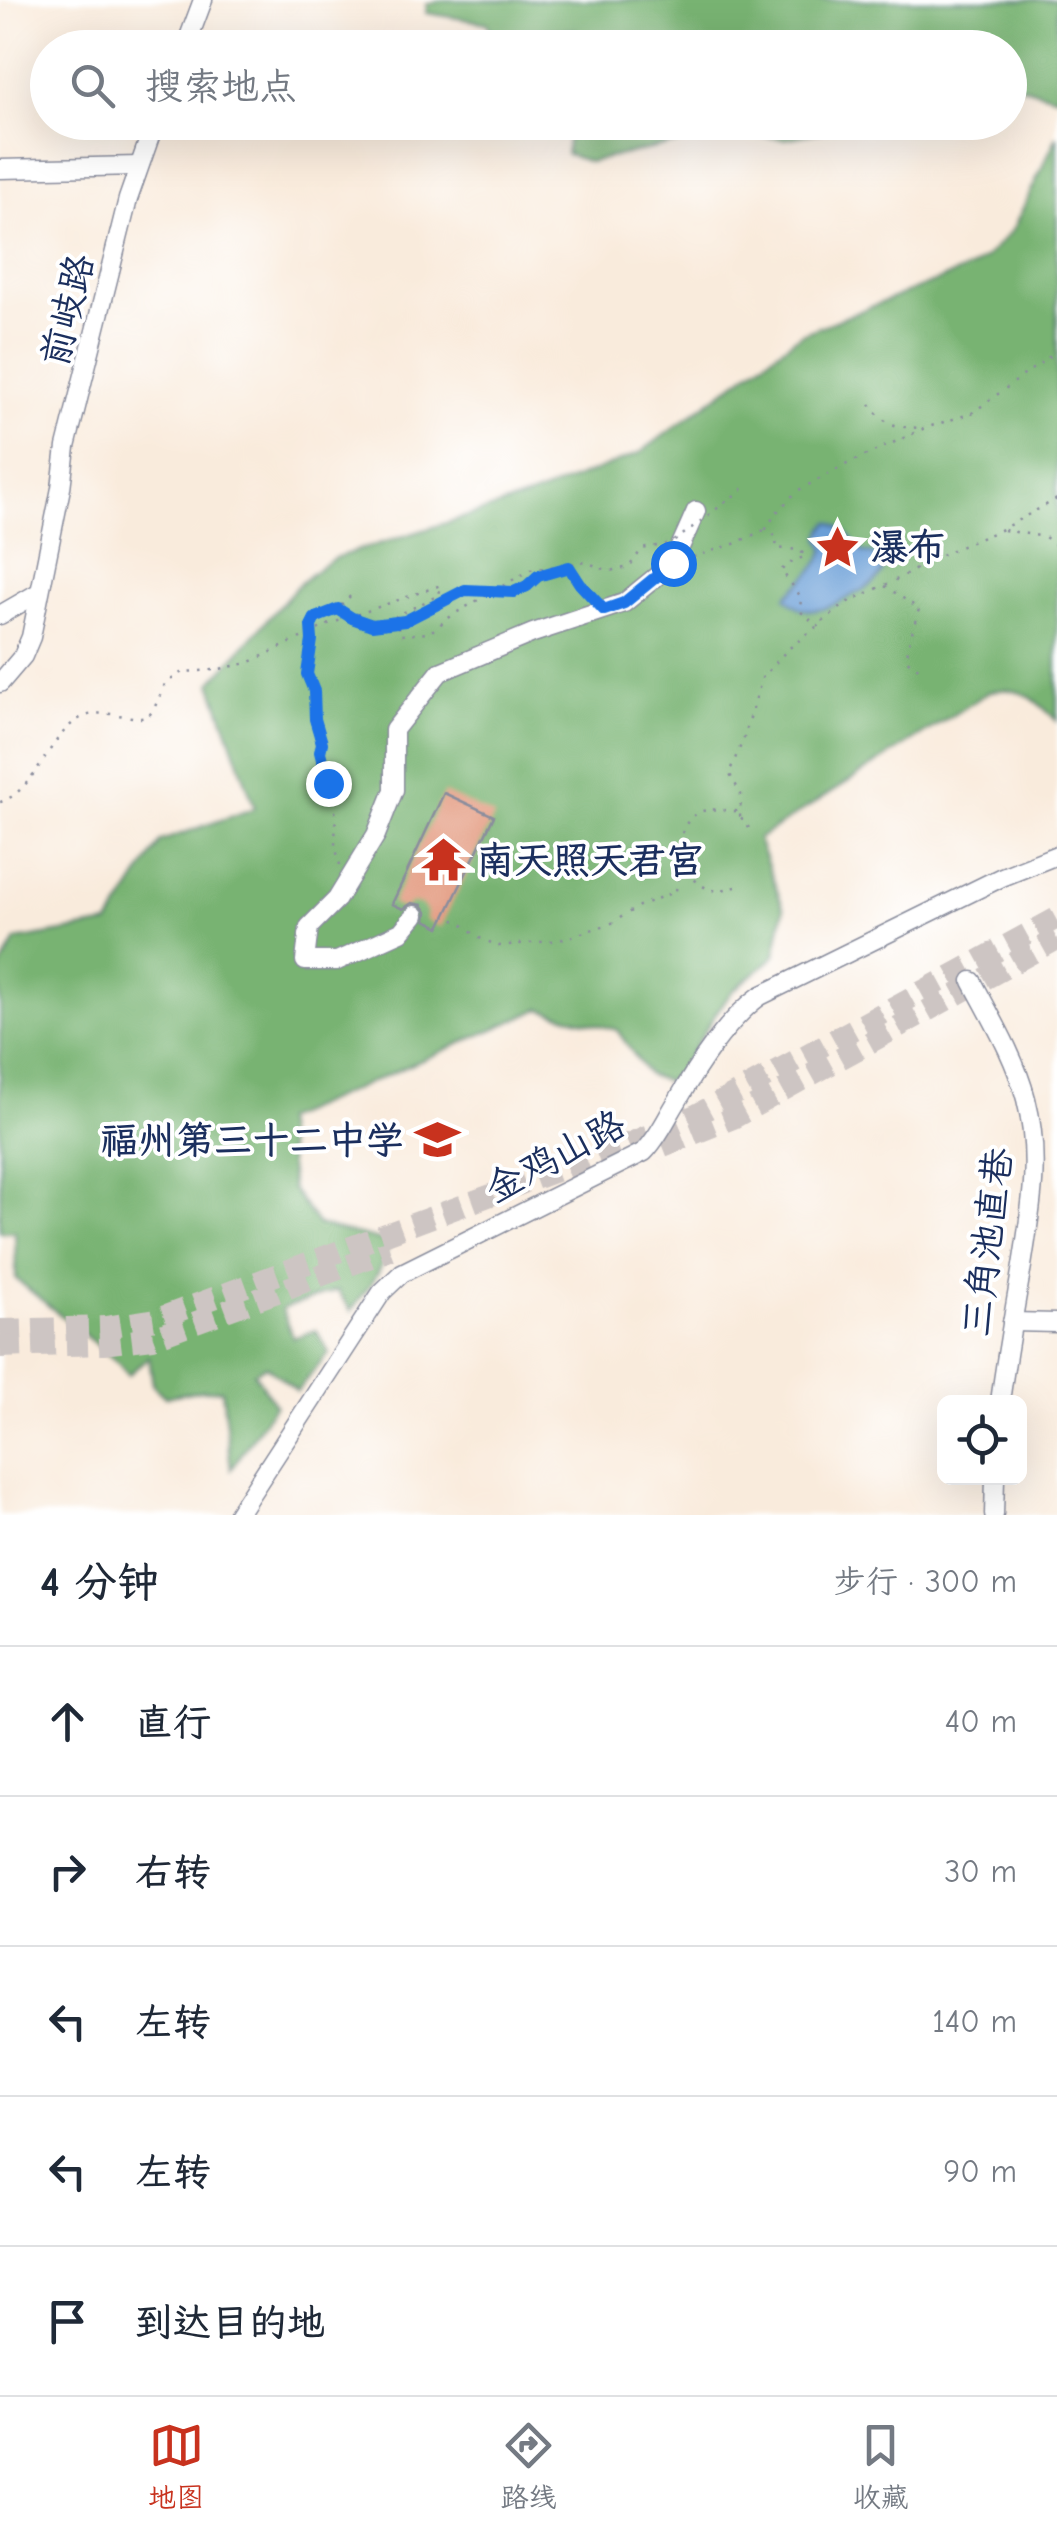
<!DOCTYPE html>
<html lang="zh">
<meta charset="utf-8">
<style>
body{margin:0;font-family:"Comic Neue","LXGW WenKai TC",sans-serif;background:#f2f2f3;color:#1f2937}
.controls{position:absolute;right:30px;bottom:30px;display:grid;overflow:hidden;border-radius:15px;box-shadow:0 10px 40px #0002}
.controls button{width:90px;height:90px;display:grid;place-items:center;padding:0;border:0;border-bottom:2px solid #e0e1e3;background:#fff;color:#1f2937;font:50px sans-serif}
.stop{position:absolute;width:30px;height:30px;margin:-22px;border:8px solid #1a73e8;border-radius:50%;background:#fff}
.stop.end{background:#1a73e8;border-color:#fff;box-shadow:0 2px 10px #0008}
.list{margin:0;padding:0;list-style:none}
h2{display:flex;justify-content:space-between;align-items:center;height:130px;margin:0;padding:0 40px;font-size:42px}
h2 small{font-size:32px;font-weight:400;color:#747a83}
.list li{display:grid;grid-template-columns:65px 1fr auto;gap:30px;align-items:center;box-sizing:border-box;height:150px;padding:0 40px;border-top:2px solid #e0e1e3}
.list b{display:block;font-size:38px;white-space:nowrap}
.list em{font-size:32px;font-style:normal;color:#747a83}
.icon{flex:none;width:55px;height:55px;fill:none;stroke:currentColor;stroke-width:2;stroke-linecap:round;stroke-linejoin:round}
.map{position:relative;flex:none;width:1057px;height:1515px;overflow:hidden}
.search{position:absolute;background:#fff;box-shadow:0 10px 40px #0002;left:30px;right:30px;top:30px;height:110px;display:flex;align-items:center;gap:25px;box-sizing:border-box;padding:0 35px;border-radius:55px;color:#747a83;font-size:38px}
.sheet{height:880px;background:#fff}
nav{display:flex;justify-content:space-around;align-items:center;box-sizing:border-box;height:140px;border-top:2px solid #e0e1e3;background:#fff;font-size:28px;color:#747a83}
nav a{display:grid;justify-items:center;gap:5px}
nav .on{color:#c8321e}
.map>svg:first-child{display:block}
.forest{fill:#78b372;stroke:#4a7168;stroke-width:2.5}
.water{fill:#6b9fd7;stroke:#43679a;stroke-width:2.5}
.building{fill:#e39a7f}
.lines{fill:none;stroke-linecap:round;stroke-linejoin:round}
.major-tunnel{stroke:#cdc5c3;stroke-width:22;stroke-dasharray:22 11;stroke-linecap:butt}
.minor-casing{stroke:#8a8d9d;stroke-width:21}
.path{stroke:#8a8d9d;stroke-width:2.5;stroke-dasharray:2.5 8;stroke-linecap:butt}
.minor{stroke:#fff;stroke-width:18}
.path-bridge{stroke:#8a8d9d;stroke-width:2.5;stroke-dasharray:2.5 8;stroke-linecap:butt}
.route{stroke:#1a73e8;stroke-width:12}
.labels{text-anchor:middle;stroke-width:8;stroke-linejoin:round;paint-order:stroke}
.street-label{font-size:38px;fill:#1b2f5e;stroke:#fff}
.poi-label{font-size:38px;font-weight:bold;fill:#1b2f5e;stroke:#fff;text-anchor:start}
</style>
<div class="map">
<svg width="1057" height="1515" viewBox="0 0 1057 1515">
<rect width="100%" height="100%" fill="#fff"/>
<filter id="ink" filterUnits="userSpaceOnUse"><feTurbulence type="fractalNoise" baseFrequency=".01" numOctaves="2"/><feDisplacementMap in="SourceGraphic" scale="20" xChannelSelector="R" yChannelSelector="G"/><feConvolveMatrix kernelMatrix="1 2 1 2 8 2 1 2 1" color-interpolation-filters="sRGB"/></filter>
<filter id="wash" filterUnits="userSpaceOnUse"><feTurbulence type="fractalNoise" baseFrequency=".0048" numOctaves="4" result="noise"/><feDisplacementMap in="SourceGraphic" scale="40" xChannelSelector="R" yChannelSelector="G"/><feGaussianBlur stdDeviation="2.25" result="paint"/><feColorMatrix in="noise" values="0 0 0 0 0 0 0 0 0 0 0 0 0 0 0 0 0 1.4 0 .05"/><feComposite in="paint" operator="in"/></filter>
<g filter="url(#wash)">
<rect width="100%" height="100%" fill="#f9ebdc"/>
<g class="forest">
<path d="M445,0H1057V97L1010,83V48L575,47L576,30H550L523,37L493,35L487,23L426,13L427,4Z"/>
<path d="M569,123V122L863,123L785,139L731,132L589,162L566,154Z"/>
<path d="M1057,136V721C1037,701 1020,683 989,692L758,839L784,909L775,956L733,991L718,1010L681,1070L668,1082L648,1075L617,1030L540,1009L283,1120L292,1189L318,1225L388,1242C387,1268 365,1291 351,1311L337,1290L282,1309L293,1338L316,1330L329,1353L297,1391L266,1366L254,1373L275,1405L231,1469L222,1390H202L165,1397L153,1386L149,1357L128,1375L116,1361L16,1279L15,1232H0V969L16,940L109,924L161,841L255,808L211,683L298,585L320,567L337,557L529,497L640,453L801,334L970,268L985,258L1013,229Z"/>
</g>
<path class="water" d="M830,522C844,527 853,542 864,553L873,554L884,564C881,583 866,587 851,596C828,609 806,620 786,597C800,582 818,570 825,549L820,538L824,528Z"/>
<g id="blocks">
<path class="building" d="M444,793L494,816L440,927L426,920L427,912L422,905L412,903L403,909L392,904Z"/>
</g>
</g>
<g filter="url(#ink)">
<use href="#blocks" fill-opacity="0" stroke="#8a8d9d" stroke-width="2.5"/>
<g class="lines">
<g class="major-tunnel">
<path d="M663,1146L733,1118L1057,939"/>
<path d="M0,1330L105,1327L157,1319L626,1145L698,1114L1057,918"/>
<path d="M0,1347L103,1344L153,1338L390,1250"/>
</g>
<defs>
<g id="minor">
<path d="M185,48L203,0"/>
<path d="M0,169L139,166"/>
<path d="M0,615L38,593"/>
<path d="M0,683L23,656L31,637L61,488L66,447L128,199L155,122"/>
<path d="M415,915L401,932L337,961H305L309,927L337,899L376,835L394,790V730L440,672L533,633L624,603L673,563L696,511"/>
<path d="M972,981C992,1019 1015,1057 1026,1099C1041,1158 1031,1208 1022,1266C1014,1312 1006,1357 1000,1402"/>
<path d="M1012,1322L1057,1323"/>
<path d="M237,1515L382,1292L402,1273L644,1152C659,1137 667,1117 678,1100C697,1066 728,1019 760,996L1002,877L1057,855"/>
<path d="M994,1515L995,1478"/>
</g>
</defs>
<use href="#minor" class="minor-casing"/>
<g class="path">
<path d="M870,404C885,427 897,427 924,428"/>
<path d="M1004,530L1045,537L1057,546"/>
<path d="M693,557L734,544L764,530"/>
<path d="M885,586L919,609L908,646L907,660L923,671"/>
<path d="M339,610L352,618L372,625L405,621L465,590L514,592L527,586L538,576L569,567L593,599"/>
<path d="M819,627L800,611L801,597L781,570L792,562L806,556L799,550L776,548L777,537L766,529L776,513L797,491L845,465L925,428L972,413L1057,351"/>
<path d="M740,817L741,794L729,773L744,738L762,678L787,650L848,602L900,578L945,553L1002,529L1057,499"/>
<path d="M340,865L335,845L336,815L320,753L322,743L315,719L314,691L307,674L312,641L311,626L315,617L338,609L355,591"/>
<path d="M736,887C729,888 720,891 713,890C681,883 668,832 696,814C707,807 722,810 735,811L749,828"/>
<path d="M430,922L440,927L445,917L460,922L477,937L499,946L560,940L612,923L639,906L676,891L678,875L683,865"/>
</g>
<use href="#minor" class="minor"/>
<path class="path-bridge" d="M0,802C40,790 52,719 94,714C109,712 126,717 141,718L147,717L153,711L165,684L182,672L215,670L248,663L330,624L441,585L439,595L396,616L400,635L429,633L454,614L530,570L586,562L609,571L629,567L642,549L672,543L749,484"/>
</g>
</g>
<g class="lines" filter="url(#ink)">
<path class="route" d="M328,783L320,752L322,743L315,719L314,691L307,674L312,640L311,626L315,618L338,609L352,618L372,625L405,621L465,590L514,592L527,586L538,576L569,567L580,584L604,610L624,603L673,563"/>
</g>
<defs>
<symbol id="sight-bare" viewBox="-9 -9 18 18"><path d="M0-6L1.8-2.2L6-1.7L2.9 1.2L3.7 5.4L0 3.3L-3.7 5.4L-2.9 1.2L-6-1.7L-1.8-2.2Z" fill="#c8321e" stroke="#fff" stroke-width="2.5" paint-order="stroke"/></symbol>
<symbol id="temple-bare" viewBox="-9 -9 18 18"><path d="M0-6L5-2H3V0L6.5 2.5H4V6H1.5V3h-3V6H-4V2.5H-6.5L-3 0V-2H-5Z" fill="#c8321e" stroke="#fff" stroke-width="2.5" paint-order="stroke"/></symbol>
<symbol id="school-bare" viewBox="-9 -9 18 18"><path d="M0-5L7-2L0 1L-7-2ZM-4 1L0 2.5L4 1V4Q0 6-4 4Z" fill="#c8321e" stroke="#fff" stroke-width="2.5" paint-order="stroke"/></symbol>
</defs>
<g fill-rule="evenodd">
<use href="#sight-bare" x="806" y="516" width="63" height="63"/>
<use href="#temple-bare" x="412" y="828" width="63" height="63"/>
<use href="#school-bare" x="406" y="1108" width="63" height="63"/>
</g>
<g class="labels">
<g class="street-label">
<text transform="translate(67 310) rotate(-76)" y="13">前岐路</text>
<text transform="translate(555 1156) rotate(-28)" y="13">金鸡山路</text>
<text transform="translate(987 1242) rotate(-83)" y="13">三角池直巷</text>
</g>
<g class="poi-label">
<text x="870" y="560">瀑布</text>
<text x="476" y="873">南天照天君宫</text>
<text x="404" y="1153" text-anchor="end">福州第三十二中学</text>
</g>
</g>
</svg>
<div class="controls">
<button><svg class="icon" aria-label="locate" viewBox="0 0 24 24"><circle cx="12" cy="12" r="6"/><path d="M12 2v4M12 18v4M2 12h4M18 12h4"/></svg></button>
</div>
<div class="stop" style="left:673px;top:563px"></div>
<div class="stop end" style="left:328px;top:783px"></div>
<div class="search"><svg class="icon" aria-label="search" viewBox="0 0 24 24"><circle cx="10" cy="10" r="6"/><path d="M15 15l6 6"/></svg>搜索地点</div>
</div>
<section class="sheet">
<h2>4 分钟<small>步行 · 300 m</small></h2>
<ul class="list">
<li><svg class="icon" aria-label="ahead" viewBox="0 0 24 24"><path d="M12 20V5M6 11l6-6 6 6"/></svg><div><b>直行</b></div><em>40 m</em></li>
<li><svg class="icon" aria-label="right" viewBox="0 0 24 24"><path d="M7 20v-9h11M14 6l5 5-5 5"/></svg><div><b>右转</b></div><em>30 m</em></li>
<li><svg class="icon" aria-label="left" viewBox="0 0 24 24"><path d="M17 20v-9H6M10 6l-5 5 5 5"/></svg><div><b>左转</b></div><em>140 m</em></li>
<li><svg class="icon" aria-label="left" viewBox="0 0 24 24"><path d="M17 20v-9H6M10 6l-5 5 5 5"/></svg><div><b>左转</b></div><em>90 m</em></li>
<li><svg class="icon" aria-label="arrive" viewBox="0 0 24 24"><path d="M6 21V4h12l-3 4 3 4H6"/></svg><div><b>到达目的地</b></div></li>
</ul>
</section>
<nav>
<a class="on"><svg class="icon" aria-label="map" viewBox="0 0 24 24"><path d="M3 6l6-2 6 2 6-2v14l-6 2-6-2-6 2zM9 4v14M15 6v14"/></svg>地图</a>
<a><svg class="icon" aria-label="directions" viewBox="0 0 24 24"><path d="M12 3l9 9-9 9-9-9zM9 14v-3h6M13 9l2 2-2 2"/></svg>路线</a>
<a><svg class="icon" aria-label="saved" viewBox="0 0 24 24"><path d="M7 4h10v16l-5-4-5 4z"/></svg>收藏</a>
</nav>
